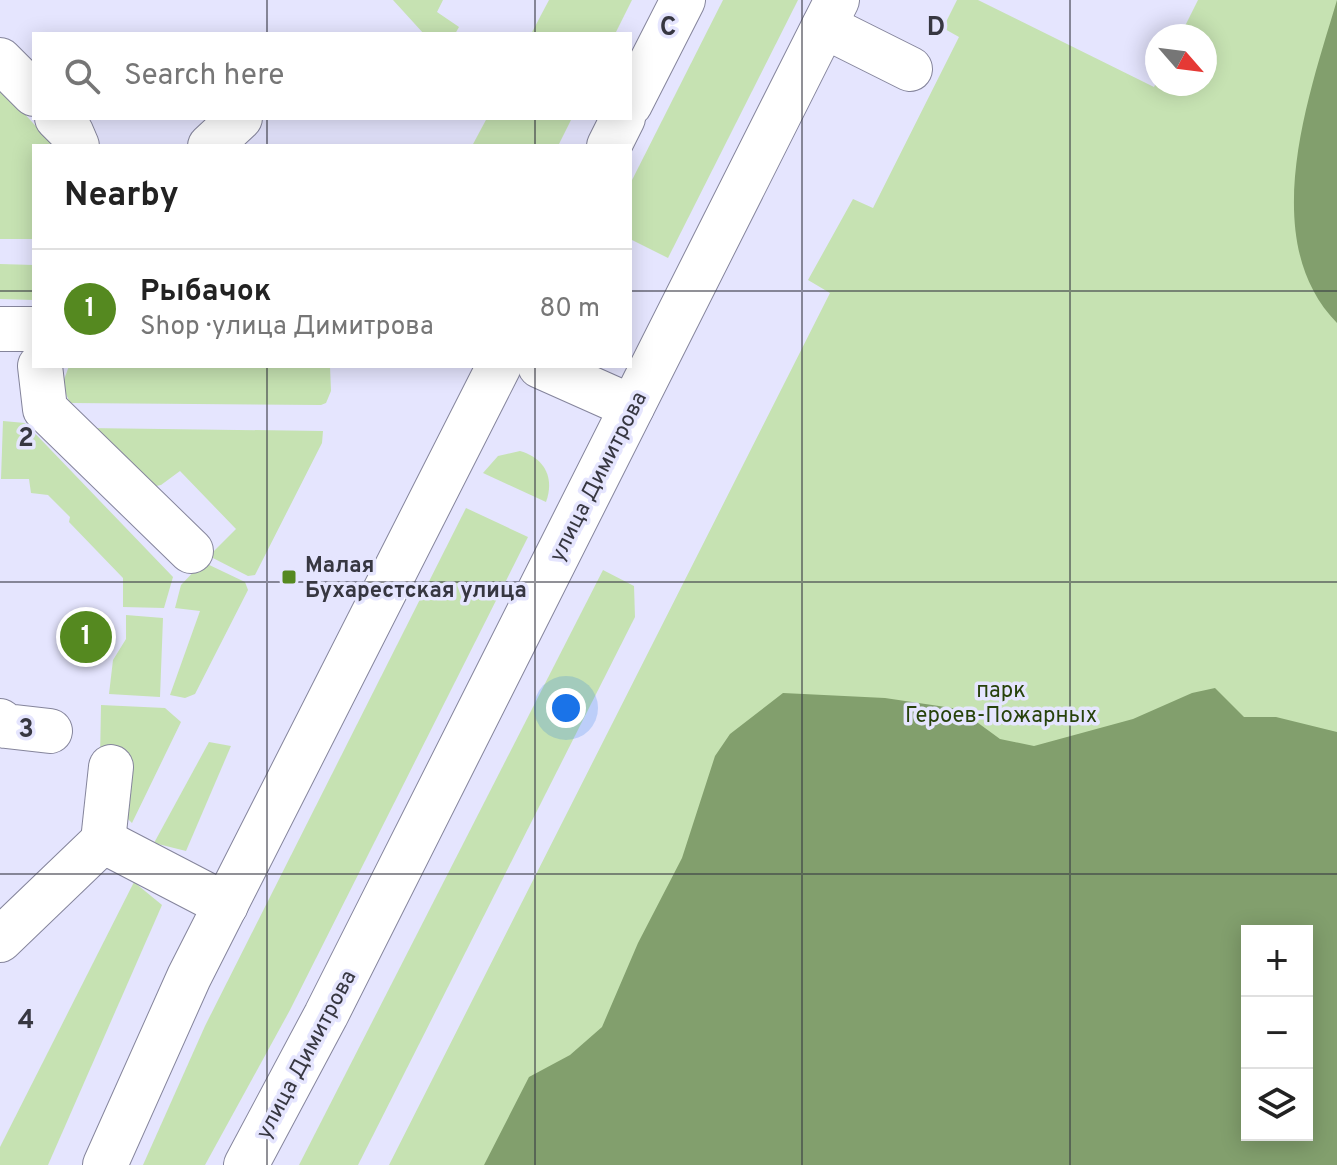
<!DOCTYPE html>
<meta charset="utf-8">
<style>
body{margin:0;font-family:Overpass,sans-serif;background:#f6f6f6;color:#222}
.controls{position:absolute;right:24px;bottom:24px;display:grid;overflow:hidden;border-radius:0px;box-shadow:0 4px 20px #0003}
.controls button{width:72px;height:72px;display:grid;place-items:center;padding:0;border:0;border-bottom:2px solid #e0e0e0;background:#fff;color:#222;font:40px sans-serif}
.compass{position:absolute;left:1145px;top:24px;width:72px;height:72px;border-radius:50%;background:#fff;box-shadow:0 4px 20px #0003;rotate:118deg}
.you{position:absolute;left:566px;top:708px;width:28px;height:28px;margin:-20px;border:6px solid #fff;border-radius:50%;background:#1a73e8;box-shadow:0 0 0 12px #1a73e833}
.badge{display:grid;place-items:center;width:52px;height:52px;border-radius:50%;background:#558920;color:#fff;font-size:26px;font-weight:700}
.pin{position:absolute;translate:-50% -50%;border:4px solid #fff;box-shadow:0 2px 8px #0006}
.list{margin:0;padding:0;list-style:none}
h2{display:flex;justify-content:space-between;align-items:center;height:104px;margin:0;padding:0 32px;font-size:34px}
h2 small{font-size:26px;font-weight:400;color:#767676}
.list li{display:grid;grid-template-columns:52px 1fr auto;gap:24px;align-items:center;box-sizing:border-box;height:120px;padding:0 32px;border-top:2px solid #e0e0e0}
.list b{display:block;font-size:30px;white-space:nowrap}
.list p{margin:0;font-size:26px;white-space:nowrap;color:#767676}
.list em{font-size:26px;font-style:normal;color:#767676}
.icon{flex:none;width:44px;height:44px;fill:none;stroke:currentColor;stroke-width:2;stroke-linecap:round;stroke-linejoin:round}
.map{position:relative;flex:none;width:1337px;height:1165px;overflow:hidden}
.search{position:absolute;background:#fff;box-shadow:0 4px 20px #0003;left:32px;top:32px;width:600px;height:88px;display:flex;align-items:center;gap:20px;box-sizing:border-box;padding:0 28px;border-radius:0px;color:#767676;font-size:30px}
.panel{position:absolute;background:#fff;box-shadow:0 4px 20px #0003;left:32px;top:144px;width:600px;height:224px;border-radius:0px}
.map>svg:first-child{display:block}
.green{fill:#c6e2b2;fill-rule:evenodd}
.water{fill:#829f6d;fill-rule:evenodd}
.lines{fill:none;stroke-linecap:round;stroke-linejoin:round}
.minor-casing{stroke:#85859c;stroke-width:46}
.minor{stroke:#fff;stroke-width:44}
.grid{fill:none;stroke:#373741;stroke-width:2;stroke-opacity:0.55}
.poi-dot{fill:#558920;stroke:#e5e5fe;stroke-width:3}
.labels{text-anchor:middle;stroke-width:7;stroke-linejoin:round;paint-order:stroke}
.street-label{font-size:22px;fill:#373741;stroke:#e5e5fe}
.poi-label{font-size:22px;font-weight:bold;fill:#373741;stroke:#e5e5fe;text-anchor:start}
.park-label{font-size:22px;fill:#27420b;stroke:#e5e5fe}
.grid-label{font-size:26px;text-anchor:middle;font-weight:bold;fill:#373741;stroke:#e5e5fe;stroke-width:7;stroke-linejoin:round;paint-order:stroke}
</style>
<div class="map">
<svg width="1337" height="1165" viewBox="0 0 1337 1165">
<rect width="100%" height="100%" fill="#e5e5fe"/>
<g class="green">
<path d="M393,0H443L437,12L459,27L455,34H424Z"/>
<path d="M549,0H632L615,34H531Z"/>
<path d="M723,0H798L668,258L630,239V184Z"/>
<path d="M957,0H978L1154,87L1157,81L1205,84V36H1180L1198,0H1337V1165H389L830,293L808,280L853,199L873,208L959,37L943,28ZM1247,931H1307V1135H1247Z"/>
<path d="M0,87L54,146H34V239H0Z"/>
<path d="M487,118H572L558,146H472Z"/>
<path d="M0,264L34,265V300L0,299Z"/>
<path d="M69,366H330L331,391L326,403L321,405L70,403L62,385Z"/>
<path d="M3,421L25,423L173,577L164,608L123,607V578L69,522L70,517L48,495L31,493L29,479H1Z"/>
<path d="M87,428L323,431L322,443L255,575L248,576L209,556L236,529L180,471L161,485L151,487Z"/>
<path d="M520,451C544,458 555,477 546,502L483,473L498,456Z"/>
<path d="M466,508L528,537L290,1010L205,1165H143L205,1026Z"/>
<path d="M203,562L245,582L248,590L195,694L185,698L170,695L200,611L175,608L181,585Z"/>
<path d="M603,570L634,586L635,617L358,1165H299Z"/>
<path d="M126,615L163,618L160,697L109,694L113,660L126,639Z"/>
<path d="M101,705L165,708L181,722L132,823L127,818L132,763L100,760Z"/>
<path d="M209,742L231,746L186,851L154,843Z"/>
<path d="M134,882L162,905L48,1165H0V1147Z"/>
</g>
<g class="water">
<path d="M1337,0V323C1256,240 1309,95 1337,0Z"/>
<path d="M1215,688L1244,717H1276L1337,732V1165H484L529,1077L570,1055L602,1027L638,943L682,858L715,756L730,734L783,693L885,698L959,709L1000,739L1034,746L1133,719L1192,693ZM1247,931H1307V1135H1247Z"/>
</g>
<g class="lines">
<defs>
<g id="minor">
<path d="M824,26L910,69"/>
<path d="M0,60L34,94"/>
<path d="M630,104L683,0"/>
<path d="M57,118L71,132L77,146"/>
<path d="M210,146L240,118"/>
<path d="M609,146L623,118"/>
<path d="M0,329H34"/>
<path d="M40,366L45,409L191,551"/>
<path d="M540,366L632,407"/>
<path d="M0,721L6,726L50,731"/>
<path d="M103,841L111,767"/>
<path d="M0,940L103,841L226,905"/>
<path d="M105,1165L189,977L499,366"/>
<path d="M246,1165L326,1015L837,0"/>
</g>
</defs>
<use href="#minor" class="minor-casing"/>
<use href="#minor" class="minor"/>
</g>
<path class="grid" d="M267,0V34M535,0V34M802,0V1165M1070,0V1165M267,118V146M535,118V146M0,291H34M630,291H1337M267,366V1165M535,366V1165M0,582H1337M0,874H1337"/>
<rect class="poi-dot" x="281" y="569" width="16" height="16" rx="4"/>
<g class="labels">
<g class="street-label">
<text transform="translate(597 476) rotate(-63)" y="8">улица Димитрова</text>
<text transform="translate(305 1054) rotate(-62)" y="8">улица Димитрова</text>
</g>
<g class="poi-label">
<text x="305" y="572">Малая<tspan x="305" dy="25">Бухарестская улица</tspan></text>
</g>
<g class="park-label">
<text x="1001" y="697">парк<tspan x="1001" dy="25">Героев-Пожарных</tspan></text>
</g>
</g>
<g class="grid-label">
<text x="668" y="35">C</text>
<text x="936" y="35">D</text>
<text x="26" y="446">2</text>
<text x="26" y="737">3</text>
<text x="26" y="1028">4</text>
</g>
</svg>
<div class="controls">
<button>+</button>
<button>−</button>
<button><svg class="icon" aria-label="layers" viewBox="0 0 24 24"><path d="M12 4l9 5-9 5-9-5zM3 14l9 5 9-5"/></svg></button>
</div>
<svg class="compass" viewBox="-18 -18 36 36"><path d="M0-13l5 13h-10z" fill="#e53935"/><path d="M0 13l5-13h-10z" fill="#767676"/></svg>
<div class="you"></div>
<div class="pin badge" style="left:86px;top:637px">1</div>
<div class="search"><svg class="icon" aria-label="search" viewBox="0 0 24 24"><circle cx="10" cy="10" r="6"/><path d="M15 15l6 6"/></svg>Search here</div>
<section class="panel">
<h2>Nearby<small></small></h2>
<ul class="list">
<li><span class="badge">1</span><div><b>Рыбачок</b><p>Shop · улица Димитрова</p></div><em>80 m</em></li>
</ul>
</section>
</div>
